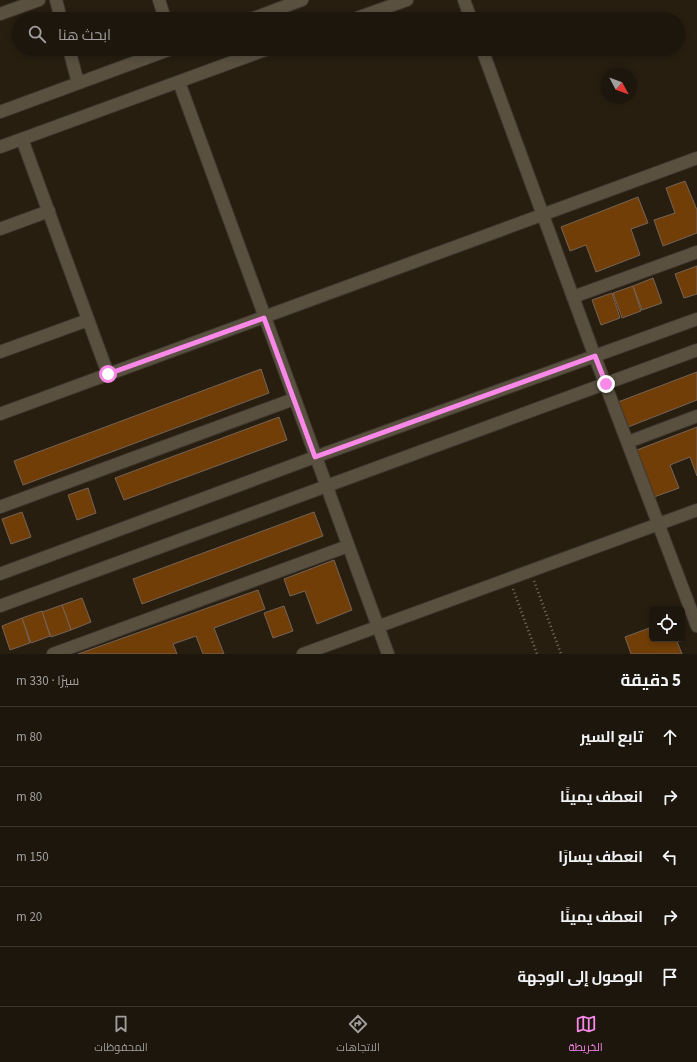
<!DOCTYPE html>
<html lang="ar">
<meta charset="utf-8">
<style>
body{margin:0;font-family:"Source Sans 3",Cairo,sans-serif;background:#251f15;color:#f1f3f6;direction:rtl}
.controls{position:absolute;right:12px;bottom:12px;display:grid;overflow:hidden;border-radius:6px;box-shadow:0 2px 6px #0003}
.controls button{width:36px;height:36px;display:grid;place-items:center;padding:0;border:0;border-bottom:1px solid #3b352d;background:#1d160c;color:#f1f3f6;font:20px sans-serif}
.compass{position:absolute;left:601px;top:68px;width:36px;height:36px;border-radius:50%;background:#1d160c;box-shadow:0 2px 6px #0003;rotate:131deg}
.stop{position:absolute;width:12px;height:12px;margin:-9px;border:3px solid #f988e9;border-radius:50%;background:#fff}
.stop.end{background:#f988e9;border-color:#fff;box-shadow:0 1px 4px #0008}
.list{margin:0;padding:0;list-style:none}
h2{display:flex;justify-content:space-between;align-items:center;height:52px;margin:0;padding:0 16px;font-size:17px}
h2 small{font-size:13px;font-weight:400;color:#a09f9d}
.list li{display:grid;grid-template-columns:26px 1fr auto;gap:12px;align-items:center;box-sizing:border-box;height:60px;padding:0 16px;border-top:1px solid #3b352d}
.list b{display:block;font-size:15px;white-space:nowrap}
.list em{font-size:13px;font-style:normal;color:#a09f9d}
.icon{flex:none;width:22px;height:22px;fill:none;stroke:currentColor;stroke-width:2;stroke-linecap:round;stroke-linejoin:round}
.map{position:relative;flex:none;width:697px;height:654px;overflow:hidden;direction:ltr}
.search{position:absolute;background:#1d160c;box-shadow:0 2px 6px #0003;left:12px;right:12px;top:12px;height:44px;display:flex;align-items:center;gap:10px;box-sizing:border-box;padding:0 14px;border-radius:22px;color:#a09f9d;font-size:15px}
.sheet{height:352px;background:#1d160c}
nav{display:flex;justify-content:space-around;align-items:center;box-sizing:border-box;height:56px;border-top:1px solid #3b352d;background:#1d160c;font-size:11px;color:#a09f9d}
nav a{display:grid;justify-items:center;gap:2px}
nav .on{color:#f988e9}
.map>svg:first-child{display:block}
.building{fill:#723e07;stroke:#756458}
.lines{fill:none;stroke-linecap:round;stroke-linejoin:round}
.street-casing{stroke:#3f3830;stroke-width:14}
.secondary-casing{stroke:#3f3830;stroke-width:14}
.path{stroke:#787065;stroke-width:2.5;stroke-dasharray:1 3;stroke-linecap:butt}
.street{stroke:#595040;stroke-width:12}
.secondary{stroke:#595040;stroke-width:12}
.route{stroke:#f988e9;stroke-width:5}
</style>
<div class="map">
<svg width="697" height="654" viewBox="0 0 697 654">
<rect width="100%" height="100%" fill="#271e10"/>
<g class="building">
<path d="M685,181L697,210V233L663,246L654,220L675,213L666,188Z"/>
<path d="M638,197L648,223L631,229L640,255L596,272L586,245L570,251L561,227Z"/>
<path d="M697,266V294L684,298L675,274Z"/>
<path d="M653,278L662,303L642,310L633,286Z"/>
<path d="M633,286L641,311L622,318L613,293Z"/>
<path d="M612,293L620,318L601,325L592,300Z"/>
<path d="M261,369L269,393L23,485L14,461Z"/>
<path d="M697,372V400L628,427L618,402Z"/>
<path d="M279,417L287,440L124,500L115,478Z"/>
<path d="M697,427V476L690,457L670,465L679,488L654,497L637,450Z"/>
<path d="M88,488L96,513L77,520L68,495Z"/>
<path d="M22,512L31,537L11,544L2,519Z"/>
<path d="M314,512L323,536L142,604L133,579Z"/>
<path d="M334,560L352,610L317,624L305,591L290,596L284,579Z"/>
<path d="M258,590L265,609L214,628L224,654H203L196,636L173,644L177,654H78Z"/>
<path d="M82,598L91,622L71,630L62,605Z"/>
<path d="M62,605L71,630L51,637L42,612Z"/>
<path d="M284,606L293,631L273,638L264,613Z"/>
<path d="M42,611L50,636L31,643L22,618Z"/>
<path d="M22,618L30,643L10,650L2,626Z"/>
<path d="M652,627V639H676L682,654H631L625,637Z"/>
</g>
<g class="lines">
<defs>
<g id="street">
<path d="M56,0L61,19"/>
<path d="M159,0L165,19"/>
<path d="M464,0L471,19"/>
<path d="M0,14L39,0"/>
<path d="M251,19L302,0"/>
<path d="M354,19L407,0"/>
<path d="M69,49L78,83"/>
<path d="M482,49L595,357L697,626"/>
<path d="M179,82L388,654"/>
<path d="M0,112L171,49"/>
<path d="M22,139L108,374"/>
<path d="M0,147L268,49"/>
<path d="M0,229L49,211"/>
<path d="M573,297L697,252"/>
<path d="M0,352L88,320"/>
<path d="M0,414L697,158"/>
<path d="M628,442L697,416"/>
<path d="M0,507L294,399"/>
<path d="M53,654L348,546"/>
<path d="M303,654L697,510"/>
</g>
<g id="secondary">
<path d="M0,574L315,457L697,319"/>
<path d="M0,606L697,350"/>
</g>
</defs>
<use href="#street" class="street-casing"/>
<use href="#secondary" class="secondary-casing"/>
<g class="path">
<path d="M534,581L561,654"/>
<path d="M513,589L537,654"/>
</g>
<use href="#street" class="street"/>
<use href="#secondary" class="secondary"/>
</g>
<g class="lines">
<path class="route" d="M108,374L264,318L315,457L595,356L606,384"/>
</g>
</svg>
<div class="controls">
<button><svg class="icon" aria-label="locate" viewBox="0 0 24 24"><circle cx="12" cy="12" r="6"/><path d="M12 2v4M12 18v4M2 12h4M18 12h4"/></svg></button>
</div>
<svg class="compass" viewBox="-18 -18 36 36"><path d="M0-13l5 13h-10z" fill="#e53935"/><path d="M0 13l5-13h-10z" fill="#a09f9d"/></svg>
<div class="stop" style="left:108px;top:374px"></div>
<div class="stop end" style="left:606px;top:384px"></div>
<div class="search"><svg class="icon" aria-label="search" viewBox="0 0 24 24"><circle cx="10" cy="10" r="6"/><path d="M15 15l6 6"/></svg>ابحث هنا</div>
</div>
<section class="sheet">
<h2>5 دقيقة<small>سيرًا · 330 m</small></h2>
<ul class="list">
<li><svg class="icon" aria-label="ahead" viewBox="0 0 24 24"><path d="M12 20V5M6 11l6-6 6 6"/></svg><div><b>تابع السير</b></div><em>80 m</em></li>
<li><svg class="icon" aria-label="right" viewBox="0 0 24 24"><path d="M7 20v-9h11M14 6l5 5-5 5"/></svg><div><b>انعطف يمينًا</b></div><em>80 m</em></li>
<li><svg class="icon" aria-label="left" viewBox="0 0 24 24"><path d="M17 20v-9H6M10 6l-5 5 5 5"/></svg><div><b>انعطف يسارًا</b></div><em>150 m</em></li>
<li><svg class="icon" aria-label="right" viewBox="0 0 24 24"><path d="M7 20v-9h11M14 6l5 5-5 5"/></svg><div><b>انعطف يمينًا</b></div><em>20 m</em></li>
<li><svg class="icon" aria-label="arrive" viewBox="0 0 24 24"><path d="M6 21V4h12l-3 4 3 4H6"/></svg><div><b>الوصول إلى الوجهة</b></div></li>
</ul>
</section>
<nav>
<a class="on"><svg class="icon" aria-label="map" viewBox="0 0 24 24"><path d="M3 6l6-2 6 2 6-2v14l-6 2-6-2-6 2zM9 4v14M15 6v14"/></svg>الخريطة</a>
<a><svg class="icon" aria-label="directions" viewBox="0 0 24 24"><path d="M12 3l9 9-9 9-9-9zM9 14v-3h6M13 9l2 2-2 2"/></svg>الاتجاهات</a>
<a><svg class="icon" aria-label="saved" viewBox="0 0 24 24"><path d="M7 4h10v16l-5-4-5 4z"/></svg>المحفوظات</a>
</nav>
